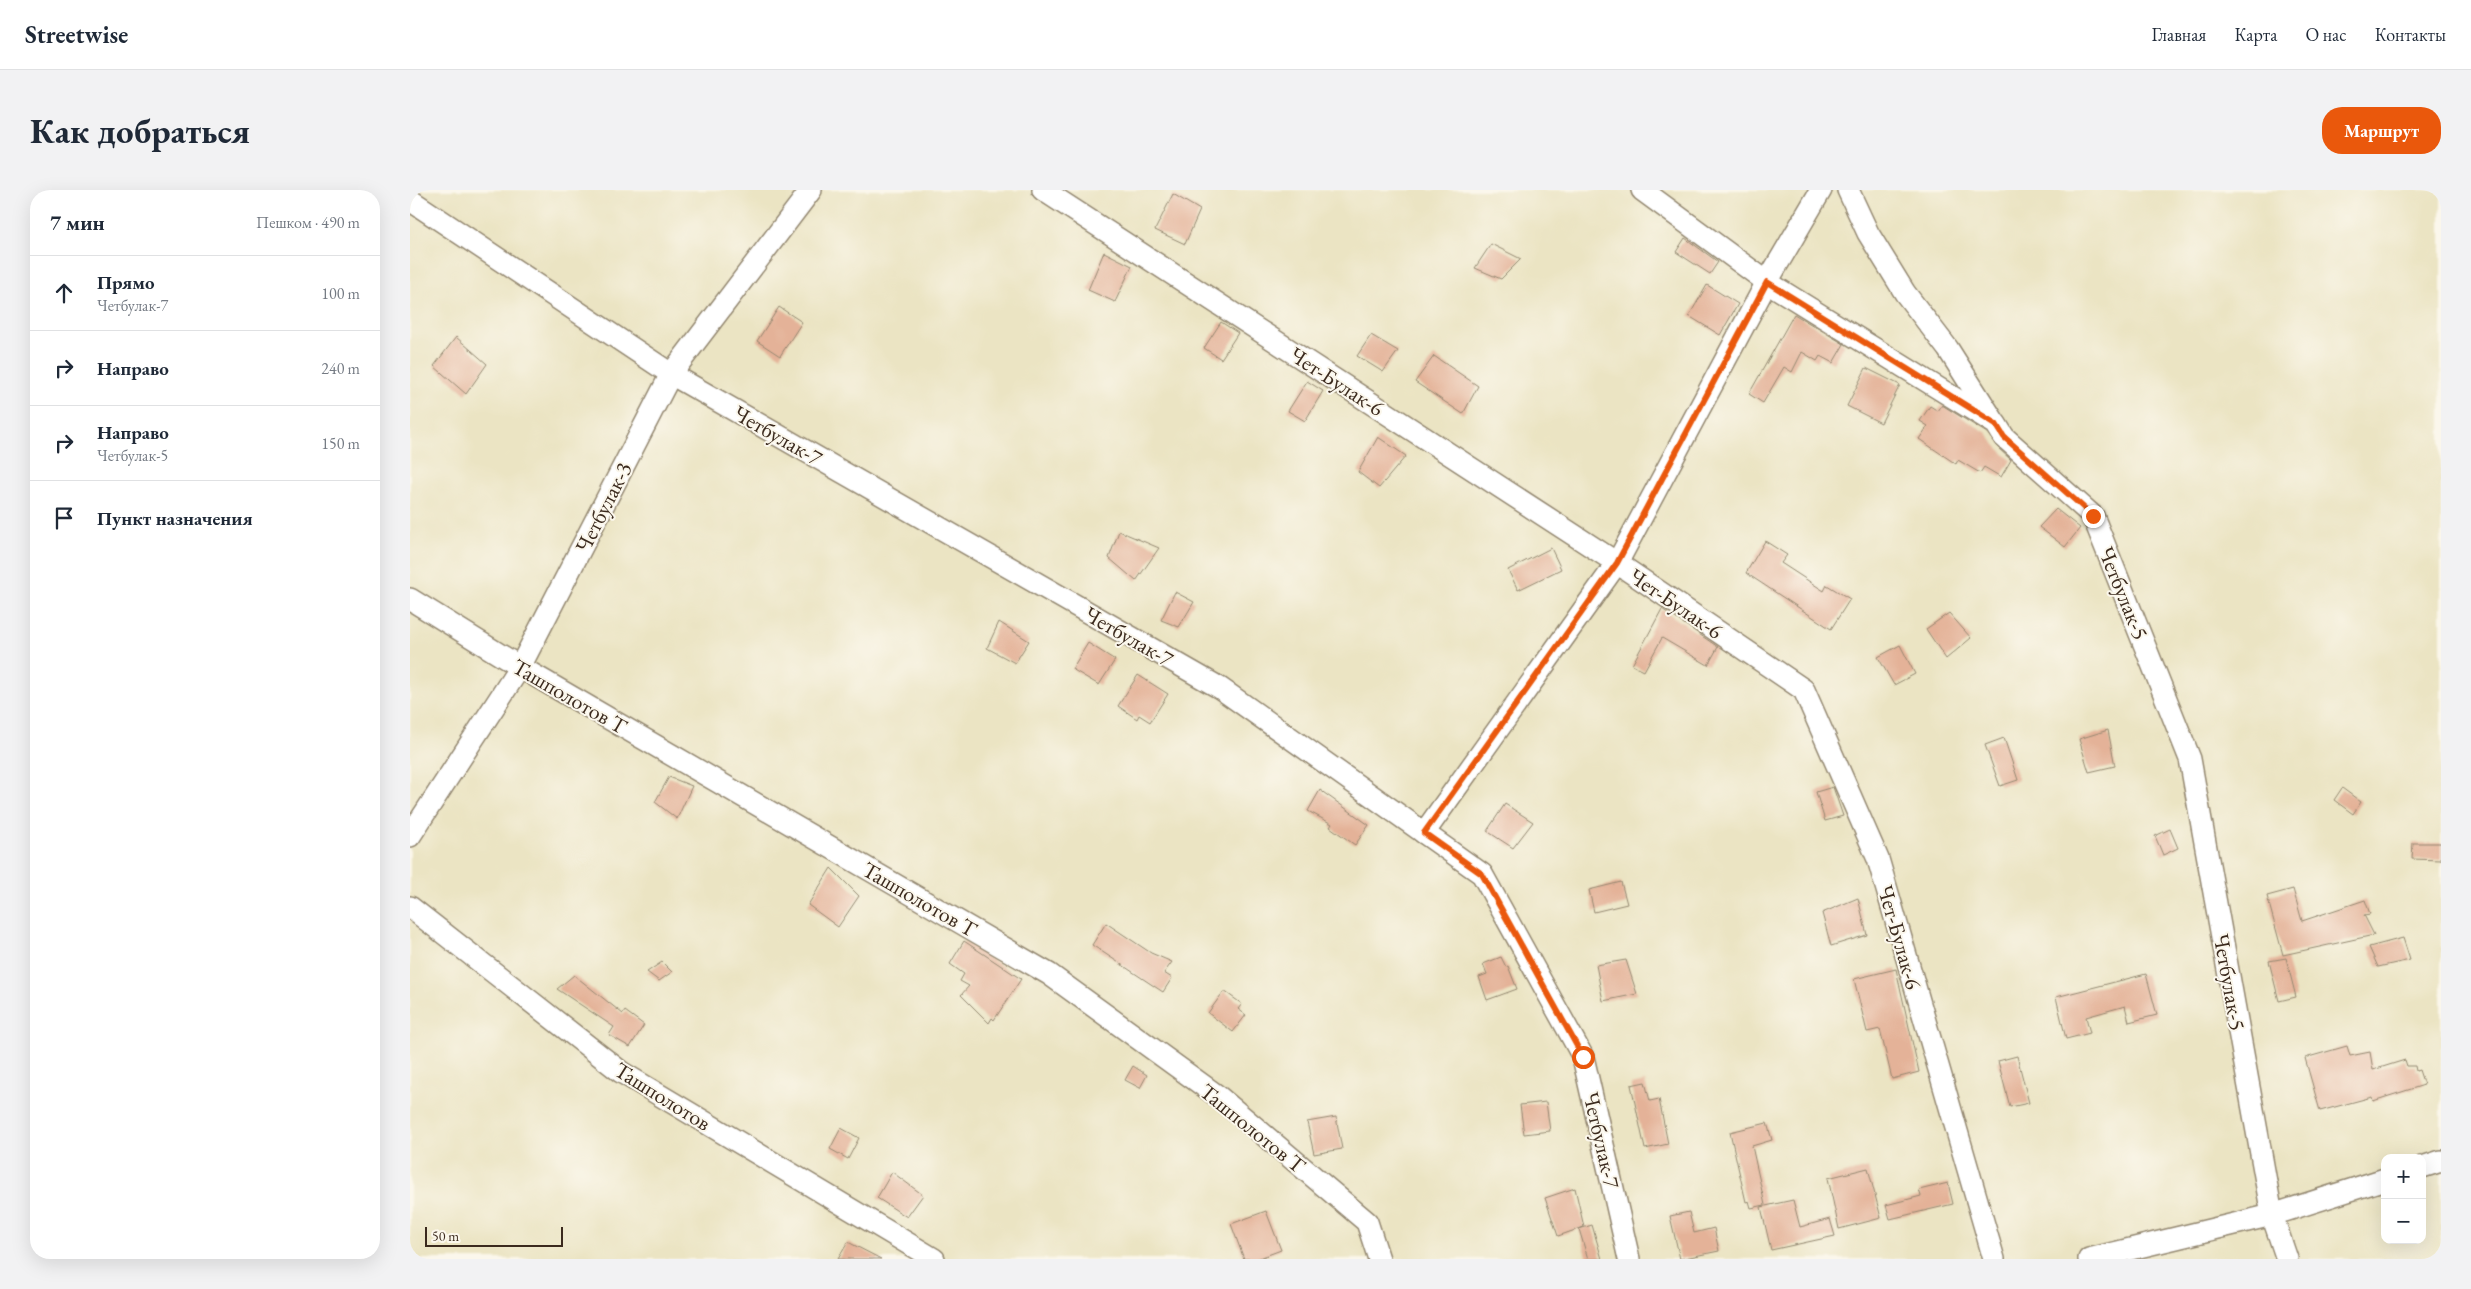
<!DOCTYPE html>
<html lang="ru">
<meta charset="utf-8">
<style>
body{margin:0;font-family:"EB Garamond",serif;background:#f2f2f3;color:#1f2937}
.controls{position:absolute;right:15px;bottom:15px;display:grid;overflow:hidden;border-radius:10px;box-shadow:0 5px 20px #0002}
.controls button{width:45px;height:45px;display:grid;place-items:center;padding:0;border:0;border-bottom:1px solid #e0e1e3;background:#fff;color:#1f2937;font:25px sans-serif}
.scale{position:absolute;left:15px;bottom:12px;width:138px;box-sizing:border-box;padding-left:5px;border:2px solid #3b2a1e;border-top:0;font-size:14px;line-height:18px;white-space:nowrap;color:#3b2a1e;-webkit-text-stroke:4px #fbf7ec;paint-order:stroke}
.stop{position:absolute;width:15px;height:15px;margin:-11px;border:4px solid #ea580c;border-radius:50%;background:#fff}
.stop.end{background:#ea580c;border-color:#fff;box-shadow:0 1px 5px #0008}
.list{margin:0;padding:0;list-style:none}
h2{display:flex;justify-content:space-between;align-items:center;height:65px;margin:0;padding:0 20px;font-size:21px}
h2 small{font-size:16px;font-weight:400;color:#747a83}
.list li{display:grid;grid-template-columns:32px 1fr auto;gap:15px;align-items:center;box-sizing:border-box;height:75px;padding:0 20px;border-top:1px solid #e0e1e3}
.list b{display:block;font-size:19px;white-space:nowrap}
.list p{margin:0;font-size:16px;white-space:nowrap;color:#747a83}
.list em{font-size:16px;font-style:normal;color:#747a83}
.icon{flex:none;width:28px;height:28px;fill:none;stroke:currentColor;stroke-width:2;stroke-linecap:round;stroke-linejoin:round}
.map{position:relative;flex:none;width:2031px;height:1069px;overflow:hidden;border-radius:20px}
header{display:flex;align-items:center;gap:30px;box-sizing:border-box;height:70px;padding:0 25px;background:#fff;border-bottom:1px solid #e0e1e3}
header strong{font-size:24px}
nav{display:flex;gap:28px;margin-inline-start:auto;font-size:18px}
.intro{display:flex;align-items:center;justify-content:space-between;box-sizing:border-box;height:120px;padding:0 30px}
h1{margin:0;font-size:35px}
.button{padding:12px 22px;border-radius:20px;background:#ea580c;color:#fff;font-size:18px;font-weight:700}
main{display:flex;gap:30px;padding:0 30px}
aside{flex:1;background:#fff;border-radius:20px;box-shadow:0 5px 20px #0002}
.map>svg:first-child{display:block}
.building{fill:#e4b298}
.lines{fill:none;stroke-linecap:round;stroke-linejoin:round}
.minor-casing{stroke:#938770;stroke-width:24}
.minor{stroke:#fff;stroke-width:21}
.route{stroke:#ea580c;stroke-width:6}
.labels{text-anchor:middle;stroke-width:4;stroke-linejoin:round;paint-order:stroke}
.street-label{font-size:22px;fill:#3b2a1e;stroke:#fbf7ec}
</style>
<header>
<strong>Streetwise</strong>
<nav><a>Главная</a><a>Карта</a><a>О нас</a><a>Контакты</a></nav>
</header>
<div class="intro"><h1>Как добраться</h1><a class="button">Маршрут</a></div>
<main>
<aside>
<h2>7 мин<small>Пешком · 490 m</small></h2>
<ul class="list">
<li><svg class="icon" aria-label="ahead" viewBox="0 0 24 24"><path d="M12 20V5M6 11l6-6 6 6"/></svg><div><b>Прямо</b><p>Четбулак-7</p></div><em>100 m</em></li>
<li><svg class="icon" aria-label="right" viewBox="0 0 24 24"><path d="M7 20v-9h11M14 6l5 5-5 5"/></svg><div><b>Направо</b></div><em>240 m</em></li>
<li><svg class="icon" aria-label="right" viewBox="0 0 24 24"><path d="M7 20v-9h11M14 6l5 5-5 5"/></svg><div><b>Направо</b><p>Четбулак-5</p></div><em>150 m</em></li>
<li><svg class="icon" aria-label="arrive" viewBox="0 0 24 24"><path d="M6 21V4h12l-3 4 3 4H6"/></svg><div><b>Пункт назначения</b></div></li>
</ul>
</aside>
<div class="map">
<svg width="2031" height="1069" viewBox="0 0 2031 1069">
<rect width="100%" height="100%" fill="#fbf7ec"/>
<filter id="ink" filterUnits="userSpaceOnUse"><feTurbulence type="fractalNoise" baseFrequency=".02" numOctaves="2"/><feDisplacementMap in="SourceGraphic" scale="10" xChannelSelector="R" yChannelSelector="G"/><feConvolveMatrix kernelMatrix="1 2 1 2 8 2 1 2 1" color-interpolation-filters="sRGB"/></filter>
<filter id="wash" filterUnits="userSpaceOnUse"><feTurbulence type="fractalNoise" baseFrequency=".0096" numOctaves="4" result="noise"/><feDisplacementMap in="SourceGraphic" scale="20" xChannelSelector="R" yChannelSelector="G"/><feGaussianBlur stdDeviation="1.12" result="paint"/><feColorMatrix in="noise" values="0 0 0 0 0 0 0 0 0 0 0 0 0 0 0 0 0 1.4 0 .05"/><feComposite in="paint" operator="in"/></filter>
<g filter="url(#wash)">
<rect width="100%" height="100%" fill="#ebe4c3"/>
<g id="blocks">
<g class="building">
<path d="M763,4L790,20L775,54L745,40Z"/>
<path d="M1275,48L1308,72L1300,84L1266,62Z"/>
<path d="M1081,54L1111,69L1091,89L1065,78Z"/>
<path d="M694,62L722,76L705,112L678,100Z"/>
<path d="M1297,95L1328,114L1310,145L1279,126Z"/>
<path d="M369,117L392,132L370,166L347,151Z"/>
<path d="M1384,124L1434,154L1423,173L1410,166L1407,171L1392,162L1382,182L1374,177L1353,213L1339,204Z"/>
<path d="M811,132L828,143L811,169L794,158Z"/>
<path d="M961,145L988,161L973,182L947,166Z"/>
<path d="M46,147L77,174L56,204L24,176Z"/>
<path d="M1024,166L1068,196L1053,224L1005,192Z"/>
<path d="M1456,178L1490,195L1471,233L1437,216Z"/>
<path d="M897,191L913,201L895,231L878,221Z"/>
<path d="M1532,215L1577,243L1586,256L1601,270L1591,287L1574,277L1570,283L1548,270L1546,274L1509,249L1518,236L1510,231L1520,216L1528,221Z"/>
<path d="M968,247L996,266L969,298L948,282Z"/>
<path d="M1646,319L1670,338L1655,357L1629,337Z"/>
<path d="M709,341L749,358L726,391L699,368Z"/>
<path d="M1355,351L1377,365L1371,373L1414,401L1417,395L1440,409L1421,439L1336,383Z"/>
<path d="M1141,358L1151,379L1108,400L1098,380Z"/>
<path d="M765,402L784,412L769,437L751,430Z"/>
<path d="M1252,419L1308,457L1298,475L1252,448L1234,481L1222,475Z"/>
<path d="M1539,423L1561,448L1536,469L1516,439Z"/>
<path d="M589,432L619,451L605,473L577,458Z"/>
<path d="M678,453L705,470L689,495L662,479Z"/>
<path d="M1490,455L1505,484L1484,495L1468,467Z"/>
<path d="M728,485L758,504L740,532L729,525L727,529L708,516Z"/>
<path d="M1698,540L1705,576L1679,582L1669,549Z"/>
<path d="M1594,548L1608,590L1590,596L1575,555Z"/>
<path d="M259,587L282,596L267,629L245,612Z"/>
<path d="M1423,597L1433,626L1415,631L1406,602Z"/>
<path d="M1932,598L1951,612L1943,624L1924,610Z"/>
<path d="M910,600L959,635L945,655L920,637L922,634L898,621Z"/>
<path d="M1095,614L1123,632L1103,658L1077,641Z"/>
<path d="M1760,639L1768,658L1753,665L1745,646Z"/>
<path d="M2003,653H2031V670L2002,669Z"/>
<path d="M421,678L449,706L428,737L398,715Z"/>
<path d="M1211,692L1217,714L1184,722L1179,700Z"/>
<path d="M1883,699L1892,731L1955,710L1960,724L1954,725L1964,745L1873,765L1857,706Z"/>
<path d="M1448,708L1457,745L1421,756L1412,723Z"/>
<path d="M696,733L741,763L762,772L754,783L762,788L753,802L682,755Z"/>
<path d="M1993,748L2000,770L1968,777L1959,757Z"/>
<path d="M554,751L611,789L584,830L582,828L579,833L551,805L559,796L550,791L554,784L540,774Z"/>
<path d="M1091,767L1096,777L1098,776L1107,799L1077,810L1069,787L1077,784L1073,774Z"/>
<path d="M1876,768L1886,807L1869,811L1859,771Z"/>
<path d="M1216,770L1227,804L1193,811L1186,775Z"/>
<path d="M252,772L262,782L249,791L237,782Z"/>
<path d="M1486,779L1509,882L1482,889L1470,839L1457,842L1444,789Z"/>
<path d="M1736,784L1747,825L1719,832L1715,816L1676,827L1680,843L1656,849L1646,807Z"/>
<path d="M164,785L213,824L215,821L234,835L220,857L199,845L204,837L147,799Z"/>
<path d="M814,801L832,814L828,819L836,825L823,842L798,823Z"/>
<path d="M1937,856L1940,866L1960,862L1963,880L1995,870L1997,876H2005L2006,881L2009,880L2014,895L1963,911L1962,907L1910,921L1895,868Z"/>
<path d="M1607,866L1619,913L1600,917L1588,871Z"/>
<path d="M723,876L737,885L730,898L715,890Z"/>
<path d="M1235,892L1240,911L1249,909L1258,954L1235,959L1221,895Z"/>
<path d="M1136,912L1140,941L1114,944L1110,915Z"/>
<path d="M926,927L932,959L904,964L897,932Z"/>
<path d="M1357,933L1362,950L1342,956L1355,1015L1341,1018L1339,1011L1336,1012L1320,942Z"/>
<path d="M431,938L449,948L438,969L420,959Z"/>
<path d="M1458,978L1471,1028L1429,1039L1418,988Z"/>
<path d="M482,982L513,1005L497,1027L467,1008Z"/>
<path d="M1538,993L1543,1014L1480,1029L1476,1015L1511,1006L1509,1000Z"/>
<path d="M1165,998L1174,1037L1148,1046L1135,1008Z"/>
<path d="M1383,1010L1390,1037L1420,1029L1425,1046L1361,1060L1351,1017Z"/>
<path d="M856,1021L871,1060L847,1069H834L821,1034Z"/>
<path d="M1279,1022L1284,1043L1304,1038L1309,1061L1270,1069L1260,1026Z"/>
<path d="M1182,1035L1192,1069H1178L1169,1039Z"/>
<path d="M438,1052L471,1069H428Z"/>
</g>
</g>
</g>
<g filter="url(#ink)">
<use href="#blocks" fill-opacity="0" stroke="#938770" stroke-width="1"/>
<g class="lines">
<defs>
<g id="minor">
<path d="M633,0L1207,373L1394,500L1468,669L1584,1069"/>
<path d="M1232,0L1357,92L1586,234L1594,247L1683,326L1780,569L1862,1025L1975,989"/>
<path d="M1438,0L1458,43L1495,103L1538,159L1583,230"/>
<path d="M0,10L261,184L810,498L1072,684L1173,867L1219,1069"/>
<path d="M0,409L110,477L639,784L809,907L957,1032L969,1069"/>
<path d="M1014,643L1207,373L1357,92L1411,0"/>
<path d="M0,646L110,477L261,184L401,0"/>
<path d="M0,717L211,882L524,1069"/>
<path d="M2012,977L2031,971"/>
<path d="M1679,1069L1862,1025L1877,1069"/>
</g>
</defs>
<use href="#minor" class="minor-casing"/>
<use href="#minor" class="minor"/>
</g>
</g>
<g class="lines" filter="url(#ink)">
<path class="route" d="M1173,867L1072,684L1014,643L1207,373L1357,92L1586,234L1594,247L1683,326"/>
</g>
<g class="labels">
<g class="street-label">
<text transform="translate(927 191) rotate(33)" y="8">Чет-Булак-6</text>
<text transform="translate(368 245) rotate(30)" y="8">Четбулак-7</text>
<text transform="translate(193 317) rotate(-63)" y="8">Четбулак-3</text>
<text transform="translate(1714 403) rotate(68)" y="8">Четбулак-5</text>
<text transform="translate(1266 413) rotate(34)" y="8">Чет-Булак-6</text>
<text transform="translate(719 446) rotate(30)" y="8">Четбулак-7</text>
<text transform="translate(160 506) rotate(30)" y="8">Ташполотов Т</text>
<text transform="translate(510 709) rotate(30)" y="8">Ташполотов Т</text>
<text transform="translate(1490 747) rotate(74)" y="8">Чет-Булак-6</text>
<text transform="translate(1820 792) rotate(80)" y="8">Четбулак-5</text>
<text transform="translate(253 906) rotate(32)" y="8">Ташполотов</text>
<text transform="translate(843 938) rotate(39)" y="8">Ташполотов Т</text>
<text transform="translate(1192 950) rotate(77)" y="8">Четбулак-7</text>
</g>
</g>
</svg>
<div class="controls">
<button>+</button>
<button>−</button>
</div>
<div class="scale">50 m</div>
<div class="stop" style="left:1173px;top:867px"></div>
<div class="stop end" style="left:1683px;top:326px"></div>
</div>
</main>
